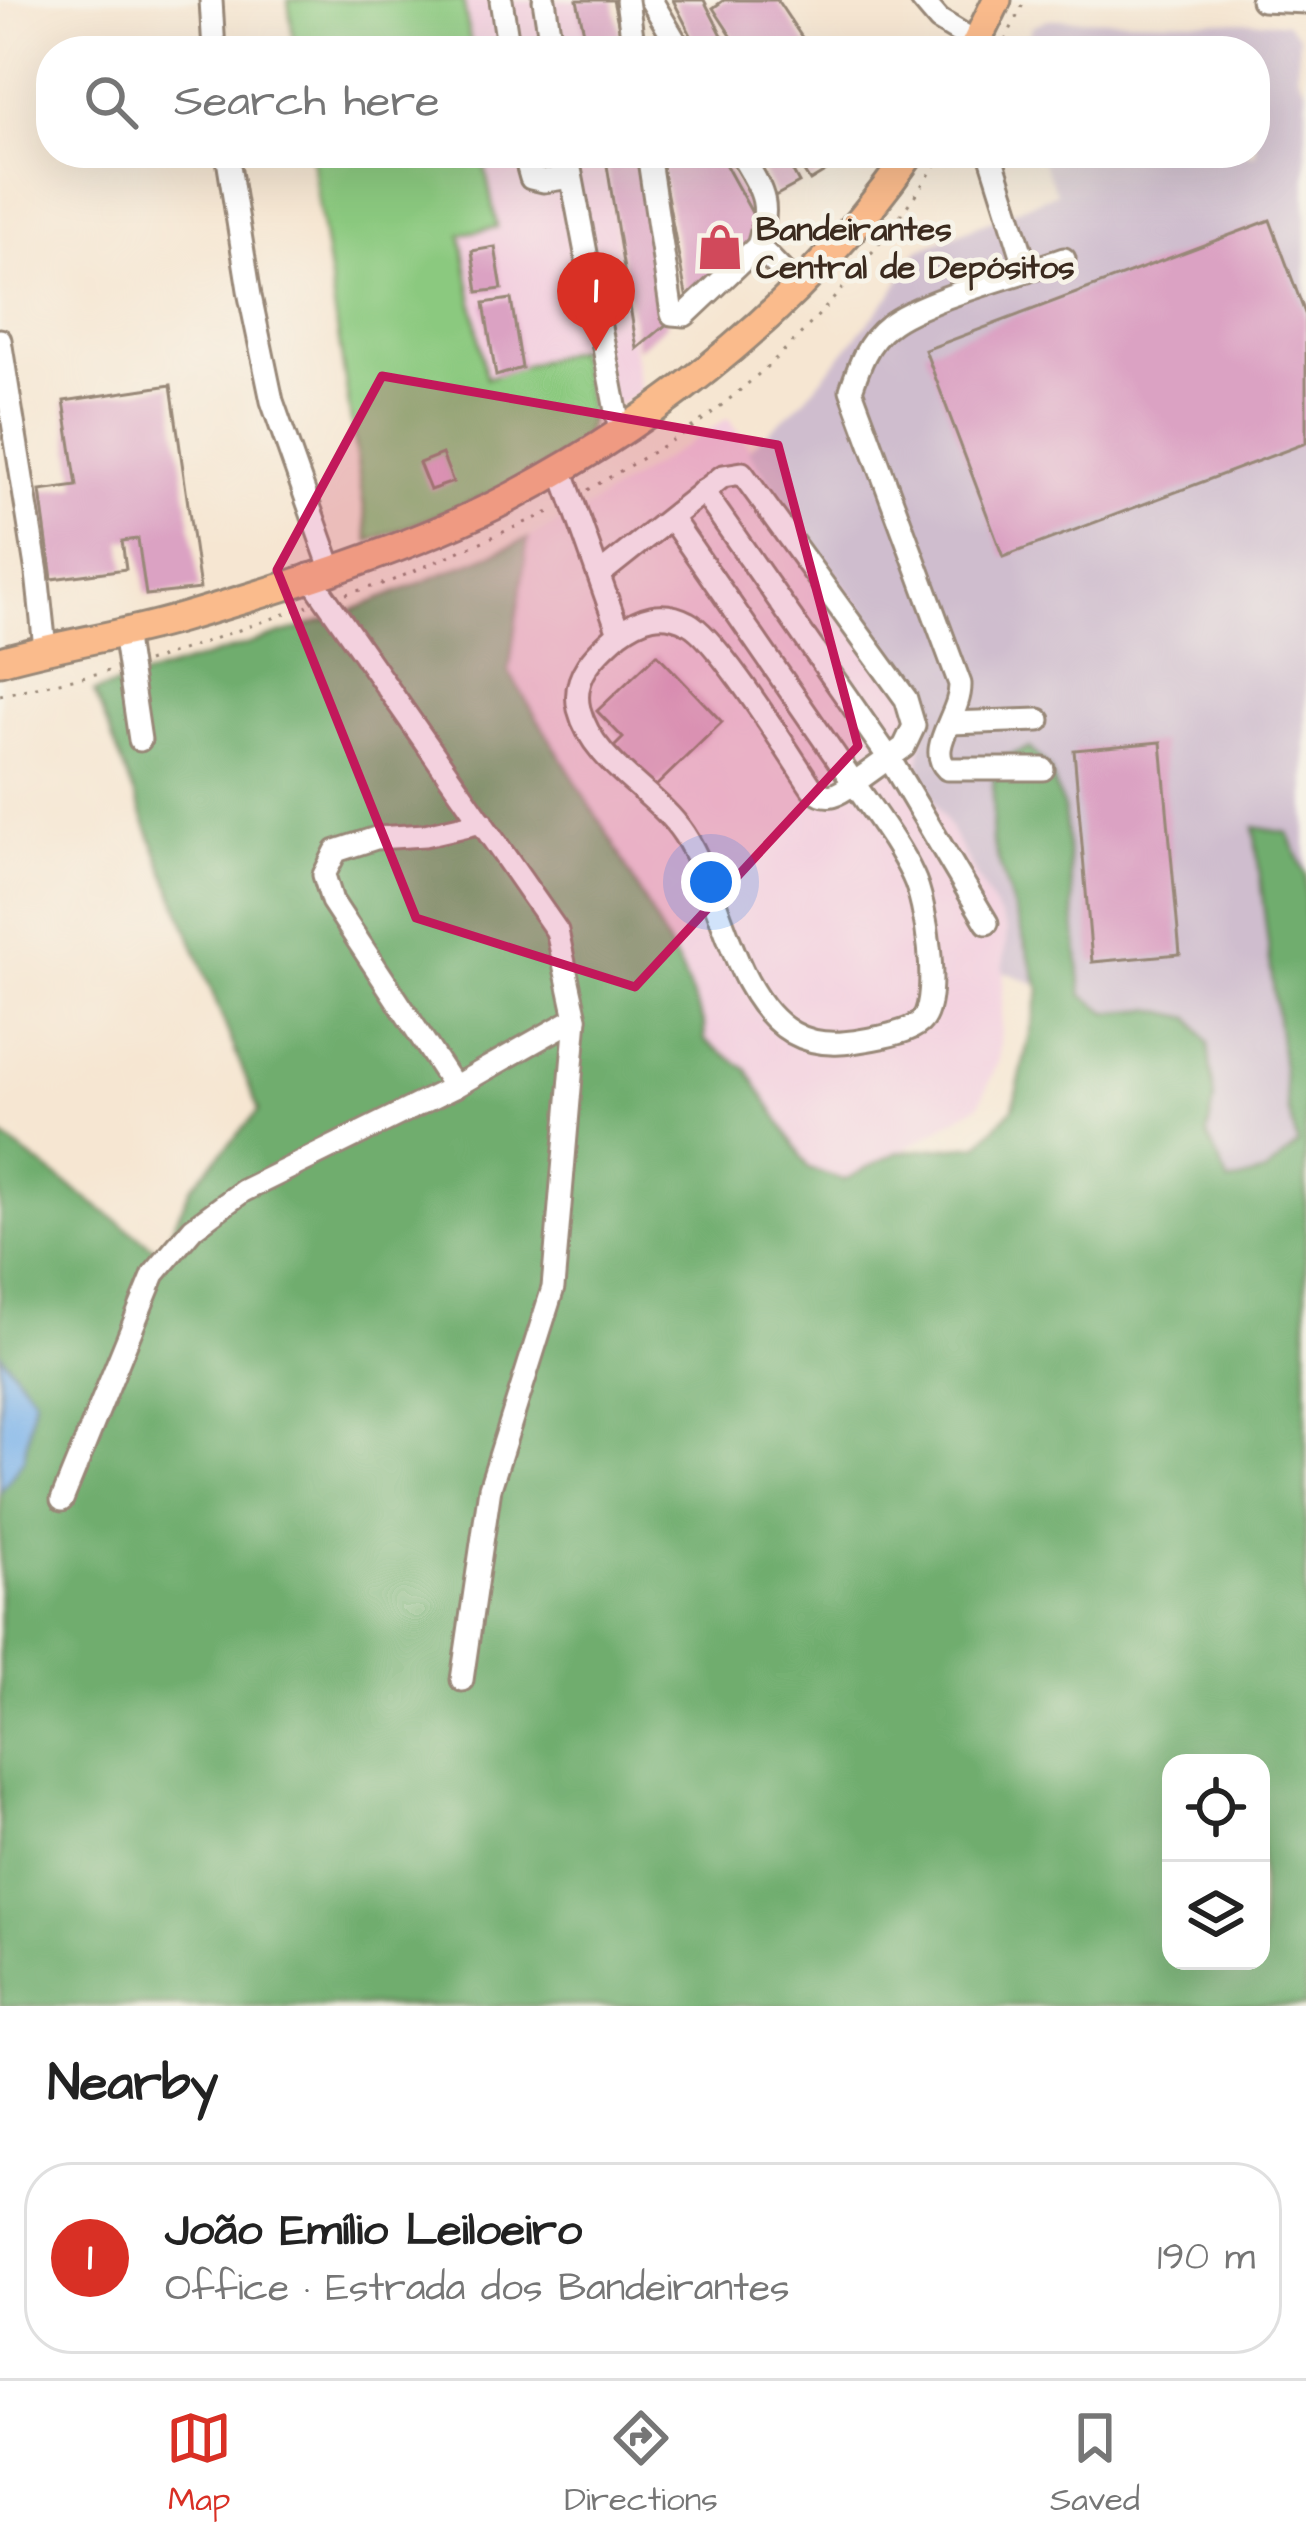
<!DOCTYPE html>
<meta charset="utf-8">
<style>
body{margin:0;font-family:"Architects Daughter",sans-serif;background:#f6f6f6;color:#222}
.controls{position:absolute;right:36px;bottom:36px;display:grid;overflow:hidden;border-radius:24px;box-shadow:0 12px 48px #0002}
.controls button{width:108px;height:108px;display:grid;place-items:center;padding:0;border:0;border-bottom:3px solid #e0e0e0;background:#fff;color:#222;font:60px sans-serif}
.you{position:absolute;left:711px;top:882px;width:42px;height:42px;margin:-30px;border:9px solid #fff;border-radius:50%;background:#1a73e8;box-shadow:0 0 0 18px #1a73e833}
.badge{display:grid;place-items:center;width:78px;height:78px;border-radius:50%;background:#d93025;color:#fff;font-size:39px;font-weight:700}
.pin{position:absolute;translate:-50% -99px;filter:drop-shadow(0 3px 6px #0008)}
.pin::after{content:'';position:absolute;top:63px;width:42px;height:36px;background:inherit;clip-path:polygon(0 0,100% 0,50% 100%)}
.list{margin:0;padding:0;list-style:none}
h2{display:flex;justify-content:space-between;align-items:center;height:156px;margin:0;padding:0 48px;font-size:51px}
h2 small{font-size:39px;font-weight:400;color:#767676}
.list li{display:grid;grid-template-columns:78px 1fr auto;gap:36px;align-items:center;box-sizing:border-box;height:192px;margin:0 24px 24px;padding:0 24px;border:3px solid #e0e0e0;border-radius:48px}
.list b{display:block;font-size:45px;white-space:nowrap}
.list p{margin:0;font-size:39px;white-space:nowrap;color:#767676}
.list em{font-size:39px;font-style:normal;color:#767676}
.icon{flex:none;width:66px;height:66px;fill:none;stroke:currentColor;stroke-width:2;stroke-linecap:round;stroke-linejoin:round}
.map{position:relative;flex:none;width:1306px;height:2006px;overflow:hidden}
.search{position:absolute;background:#fff;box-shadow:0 12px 48px #0002;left:36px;right:36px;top:36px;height:132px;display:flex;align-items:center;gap:30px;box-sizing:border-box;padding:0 42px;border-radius:48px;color:#767676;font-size:45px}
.sheet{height:372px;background:#fff}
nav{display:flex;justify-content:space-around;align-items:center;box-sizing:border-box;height:168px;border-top:3px solid #e0e0e0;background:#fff;font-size:33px;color:#767676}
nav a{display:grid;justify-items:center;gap:6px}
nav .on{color:#d93025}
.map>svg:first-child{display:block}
.built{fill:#f3cfdf}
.industrial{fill:#cfbdce}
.green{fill:#8bc97f;stroke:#637a4e;stroke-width:3}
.forest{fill:#70ad6e;stroke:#566c46;stroke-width:3;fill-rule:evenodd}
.water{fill:#7ab2ea;stroke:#5a6e84;stroke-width:3}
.building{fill:#dba2c3}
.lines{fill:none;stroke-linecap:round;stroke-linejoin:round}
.minor-casing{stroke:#988878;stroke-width:27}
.major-casing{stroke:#988878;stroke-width:33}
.path{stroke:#988878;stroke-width:3;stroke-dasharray:3 9;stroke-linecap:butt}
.minor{stroke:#fff;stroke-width:21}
.major{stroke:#fabb8c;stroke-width:27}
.marked{fill:#c2185b;fill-opacity:0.2;stroke:#c2185b;stroke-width:9;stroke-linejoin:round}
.labels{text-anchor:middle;stroke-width:10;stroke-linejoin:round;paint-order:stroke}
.poi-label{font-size:33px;font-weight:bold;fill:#3b2a1e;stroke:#f7f3e8;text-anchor:start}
</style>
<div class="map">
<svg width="1306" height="2006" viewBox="0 0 1306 2006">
<rect width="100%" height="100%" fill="#f7f3e8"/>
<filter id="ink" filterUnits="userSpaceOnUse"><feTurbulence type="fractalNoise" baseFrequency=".00833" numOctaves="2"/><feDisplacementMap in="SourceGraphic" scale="24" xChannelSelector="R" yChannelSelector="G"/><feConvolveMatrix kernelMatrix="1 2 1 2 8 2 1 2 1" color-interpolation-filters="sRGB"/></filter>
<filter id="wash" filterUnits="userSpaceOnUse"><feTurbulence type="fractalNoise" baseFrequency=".004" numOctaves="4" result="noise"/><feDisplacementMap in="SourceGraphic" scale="48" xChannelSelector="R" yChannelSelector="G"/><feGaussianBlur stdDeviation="2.7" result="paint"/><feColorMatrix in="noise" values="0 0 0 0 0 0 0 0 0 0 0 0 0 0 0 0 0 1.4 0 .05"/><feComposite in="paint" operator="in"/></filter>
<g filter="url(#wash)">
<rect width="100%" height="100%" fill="#f6e6d2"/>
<g class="built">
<path d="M463,0H577L588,51H472Z"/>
<path d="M482,153H604L640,392L589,423L577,350L486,379L461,233L497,226Z"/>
<path d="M728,418L928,703L918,772L1007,930L999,1060L979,1105L885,1161L844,1180L809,1169L747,1069L705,1041L703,1024L509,672L528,539L579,513Z"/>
</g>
<path class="industrial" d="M1049,19L1285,22L1299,36L1297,73L1306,90V876L1254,828L1288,1109L1298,1145L1265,1173L1228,1183L1207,1135L1214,1101L1151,1009L1109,1013L1003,971L1007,930L918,772L928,703L748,450L806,398L893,292L918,250L1057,193L1038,153H1255V51H1022L1032,26Z"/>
<g class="green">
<path d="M288,0H463L472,51H295Z"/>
<path d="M311,153H482L497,227L461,234L486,378L577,349C580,371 592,402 589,424C582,467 411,525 369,541Z"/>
</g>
<path class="forest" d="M528,539L509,672L612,841L681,969L704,1024L705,1041L747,1069L809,1169L844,1180L898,1152L979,1145L1013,1108L1040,990L992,841L994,761L1029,748L1049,768L1064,810L1082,995L1109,1013L1151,1009L1191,1018L1208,1043L1214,1101L1207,1135L1229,1183L1265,1173L1298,1145L1288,1109L1254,827L1288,833L1306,876V2006H0V1492L24,1458L34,1398L0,1353V1135L161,1253L191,1187L259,1111L94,692L336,617ZM1171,1763H1261V1961H1171Z"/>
<path class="water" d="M0,1353L34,1397L24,1458L0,1492Z"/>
<g id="blocks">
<g class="building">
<path d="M577,0H613L624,51H588Z"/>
<path d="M673,0H704L730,51H699Z"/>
<path d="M724,0H777L811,51H741L713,8Z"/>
<path d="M605,153H640L667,324L637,349Z"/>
<path d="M659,153H719L762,231L688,305Z"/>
<path d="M752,153H783L799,183L775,196Z"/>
<path d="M792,153H856L810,181Z"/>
<path d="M1270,220L1306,316V443L1003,557L925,350Z"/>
<path d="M495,247L502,289L478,292L472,251Z"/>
<path d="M511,299L522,368L496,376L484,303Z"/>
<path d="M171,385L200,589L146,595L138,539L122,541L126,569L52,579L40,491L77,486L64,401Z"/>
<path d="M442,454L453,482L430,490L419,463Z"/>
<path d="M657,654L722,722L654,788L614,747L623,738L597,711Z"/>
<path d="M1161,742L1180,954L1092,962L1074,750Z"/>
</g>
</g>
</g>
<g filter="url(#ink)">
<use href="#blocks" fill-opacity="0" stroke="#988878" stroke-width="3"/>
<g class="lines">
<defs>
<g id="minor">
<path d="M211,0L214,51"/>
<path d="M501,0L509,51"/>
<path d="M544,0L552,51"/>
<path d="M627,0L634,51"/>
<path d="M651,0L681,51"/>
<path d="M922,0L939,20L977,43"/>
<path d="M1262,0L1306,2"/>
<path d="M227,153L250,296L272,401L331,568"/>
<path d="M524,153L531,178L544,181L571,177"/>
<path d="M567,153L620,432"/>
<path d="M648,153L672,314L685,315L758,246L797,286"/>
<path d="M740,153C763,192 772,202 758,246"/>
<path d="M990,153L1027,271"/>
<path d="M0,340L37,573L45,648"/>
<path d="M561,469L619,633C596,653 571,676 579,709C593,764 655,790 684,834C721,890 732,998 793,1033C821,1049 851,1043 881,1037C894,1034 915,1030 923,1019C940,995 926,902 913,876C898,843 874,813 854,783C839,794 828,802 812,788C789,754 718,638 688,623C662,609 641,617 619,633"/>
<path d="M703,491L889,758L987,923"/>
<path d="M600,574L723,476L742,473L906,699L914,726L904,747L854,783L671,518"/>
<path d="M309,575L557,931L576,1018L553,1288L490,1488L462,1680"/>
<path d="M124,632L140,740"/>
<path d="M950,723L1039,720"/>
<path d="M1043,769H947C925,748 961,715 960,684L851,390C859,366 867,342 888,326C920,300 1021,274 1064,259"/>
<path d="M454,1087L332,901L324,875L336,851L376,838L425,835L482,822"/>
<path d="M62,1500L154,1274L193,1228L243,1191L454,1087L576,1018"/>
</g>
<g id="major">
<path d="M972,51L997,0"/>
<path d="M0,661C59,644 120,636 178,619C283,588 417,547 513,496C668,414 810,298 911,153"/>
</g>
</defs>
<use href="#minor" class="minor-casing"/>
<use href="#major" class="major-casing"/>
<g class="path">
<path d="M1000,51L1025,0"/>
<path d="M588,490C629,465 674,442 713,412C808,339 877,252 944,153"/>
<path d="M346,594L389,582L554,510"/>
<path d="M147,662L308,606"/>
<path d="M0,695L109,671"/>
</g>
<use href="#minor" class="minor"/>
<use href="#major" class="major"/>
</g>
</g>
<path class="marked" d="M382,376L778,445L858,746L635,987L416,918L277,570Z"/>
<defs>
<symbol id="shop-bare" viewBox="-9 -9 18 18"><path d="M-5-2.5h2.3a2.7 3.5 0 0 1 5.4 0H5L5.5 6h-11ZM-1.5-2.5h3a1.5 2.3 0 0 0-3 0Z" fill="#d1495b" stroke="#f7f3e8" stroke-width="2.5" paint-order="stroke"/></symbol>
</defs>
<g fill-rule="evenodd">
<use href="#shop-bare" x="687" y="214" width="66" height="66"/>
</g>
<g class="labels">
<g class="poi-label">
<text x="756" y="240">Bandeirantes<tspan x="756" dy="38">Central de Depósitos</tspan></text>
</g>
</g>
</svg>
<div class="controls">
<button><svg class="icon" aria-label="locate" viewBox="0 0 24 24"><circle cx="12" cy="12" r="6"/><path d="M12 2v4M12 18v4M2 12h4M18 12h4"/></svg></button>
<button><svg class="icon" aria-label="layers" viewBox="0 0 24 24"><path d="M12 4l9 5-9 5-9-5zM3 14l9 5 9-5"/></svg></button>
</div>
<div class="you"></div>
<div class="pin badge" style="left:596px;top:351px">1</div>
<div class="search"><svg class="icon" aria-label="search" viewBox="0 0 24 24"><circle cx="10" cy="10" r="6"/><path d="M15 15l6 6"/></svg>Search here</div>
</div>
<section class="sheet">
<h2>Nearby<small></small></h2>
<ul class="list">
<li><span class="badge">1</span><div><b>João Emílio Leiloeiro</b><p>Office · Estrada dos Bandeirantes</p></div><em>190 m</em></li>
</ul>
</section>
<nav>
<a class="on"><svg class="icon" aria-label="map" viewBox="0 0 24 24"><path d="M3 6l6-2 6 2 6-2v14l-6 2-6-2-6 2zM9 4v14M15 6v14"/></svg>Map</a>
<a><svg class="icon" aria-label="directions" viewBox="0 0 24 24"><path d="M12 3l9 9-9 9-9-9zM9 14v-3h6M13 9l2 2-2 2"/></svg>Directions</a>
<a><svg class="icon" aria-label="saved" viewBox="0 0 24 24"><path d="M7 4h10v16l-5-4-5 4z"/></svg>Saved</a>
</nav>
